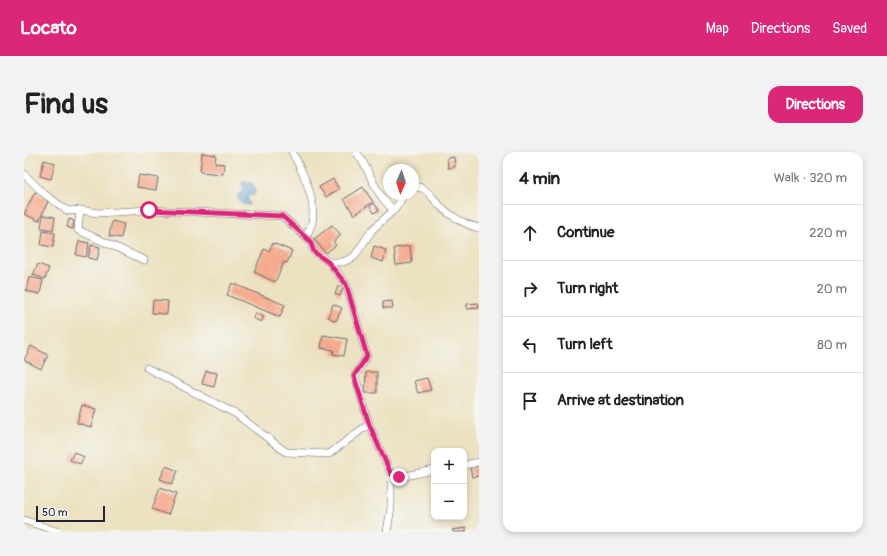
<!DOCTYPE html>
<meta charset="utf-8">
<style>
body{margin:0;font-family:Pangolin,sans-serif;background:#f2f2f2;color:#202124}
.controls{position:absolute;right:12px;bottom:12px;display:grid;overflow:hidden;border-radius:8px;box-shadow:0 2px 6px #0003}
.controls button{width:36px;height:36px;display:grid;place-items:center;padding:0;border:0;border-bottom:1px solid #e0e0e0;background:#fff;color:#202124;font:20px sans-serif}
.compass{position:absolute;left:359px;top:12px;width:36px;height:36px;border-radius:50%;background:#fff;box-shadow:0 2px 6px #0003;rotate:183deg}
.scale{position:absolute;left:12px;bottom:10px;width:69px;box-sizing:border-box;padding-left:4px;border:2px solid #22223b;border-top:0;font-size:11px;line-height:14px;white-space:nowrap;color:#22223b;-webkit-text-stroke:3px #f6f6f2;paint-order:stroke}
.stop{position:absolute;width:12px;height:12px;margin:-9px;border:3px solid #db2777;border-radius:50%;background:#fff}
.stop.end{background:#db2777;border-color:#fff;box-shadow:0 1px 4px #0008}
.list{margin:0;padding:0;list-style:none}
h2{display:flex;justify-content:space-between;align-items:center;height:52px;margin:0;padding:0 16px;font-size:17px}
h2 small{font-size:13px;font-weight:400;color:#757577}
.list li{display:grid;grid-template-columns:26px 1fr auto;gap:12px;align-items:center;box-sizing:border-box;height:56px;padding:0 16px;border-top:1px solid #e0e0e0}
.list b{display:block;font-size:15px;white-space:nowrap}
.list em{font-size:13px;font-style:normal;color:#757577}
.icon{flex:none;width:22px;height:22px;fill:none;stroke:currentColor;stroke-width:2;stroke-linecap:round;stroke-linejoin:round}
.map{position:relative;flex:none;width:455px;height:380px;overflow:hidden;border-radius:12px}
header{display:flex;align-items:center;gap:24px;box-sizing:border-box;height:56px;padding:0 20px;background:#db2777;color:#fff}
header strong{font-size:19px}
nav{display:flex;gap:22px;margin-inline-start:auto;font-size:14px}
.intro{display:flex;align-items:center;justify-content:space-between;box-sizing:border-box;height:96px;padding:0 24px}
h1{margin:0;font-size:28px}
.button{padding:10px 18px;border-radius:12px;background:#db2777;color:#fff;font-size:14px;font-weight:700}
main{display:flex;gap:24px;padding:0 24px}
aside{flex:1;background:#fff;border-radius:12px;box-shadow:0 2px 6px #0003}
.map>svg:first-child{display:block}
.water{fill:url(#water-rules);stroke:#406388}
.building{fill:url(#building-back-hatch)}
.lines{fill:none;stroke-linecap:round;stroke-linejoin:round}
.minor-casing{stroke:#69656a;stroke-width:8}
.minor{stroke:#fff;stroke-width:7}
.route{stroke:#db2777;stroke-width:5}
</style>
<header>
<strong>Locato</strong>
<nav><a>Map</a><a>Directions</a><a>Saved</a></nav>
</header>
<div class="intro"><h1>Find us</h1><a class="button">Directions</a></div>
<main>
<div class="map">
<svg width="455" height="380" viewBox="0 0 455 380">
<defs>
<pattern id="water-rules" width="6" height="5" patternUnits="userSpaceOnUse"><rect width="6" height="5" fill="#5fa4d4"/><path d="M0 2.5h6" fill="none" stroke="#4e85ad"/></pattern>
<pattern id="building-back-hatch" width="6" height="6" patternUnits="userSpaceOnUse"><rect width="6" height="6" fill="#faaf92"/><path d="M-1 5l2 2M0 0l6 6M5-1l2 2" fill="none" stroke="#d6967f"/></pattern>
</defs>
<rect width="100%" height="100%" fill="#f6f6f2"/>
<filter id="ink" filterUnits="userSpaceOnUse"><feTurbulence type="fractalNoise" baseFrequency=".025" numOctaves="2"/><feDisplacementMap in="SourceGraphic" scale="8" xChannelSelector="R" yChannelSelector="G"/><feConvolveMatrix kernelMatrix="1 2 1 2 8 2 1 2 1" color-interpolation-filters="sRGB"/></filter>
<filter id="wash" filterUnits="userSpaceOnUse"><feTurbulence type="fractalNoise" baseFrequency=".012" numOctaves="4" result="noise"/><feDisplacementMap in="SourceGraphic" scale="16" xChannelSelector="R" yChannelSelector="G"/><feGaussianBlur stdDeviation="0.9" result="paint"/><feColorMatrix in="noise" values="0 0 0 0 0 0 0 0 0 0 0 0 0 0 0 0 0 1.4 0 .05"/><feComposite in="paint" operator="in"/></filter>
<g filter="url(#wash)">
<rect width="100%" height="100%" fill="#ece1c0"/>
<path class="water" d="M218,30L228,31L232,38L230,43L223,44L226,53L218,52L213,44L220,38Z"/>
<g id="blocks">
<g class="building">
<path d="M178,1L192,3L191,11L200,12L199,22L176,20Z"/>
<path d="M430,5L431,15L424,16L423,6Z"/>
<path d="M20,8L31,11L27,27L16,24Z"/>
<path d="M115,23L134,26L132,38L113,35Z"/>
<path d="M309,27L315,37L302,45L295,35Z"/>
<path d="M339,35L349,50L330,63L320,47Z"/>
<path d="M11,40L25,47L15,69L0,62Z"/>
<path d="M350,51L355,58L350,61L346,54Z"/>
<path d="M19,63L31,65L29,78L17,76Z"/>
<path d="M45,67L50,69L49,77L43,75Z"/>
<path d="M88,69L100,72L97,86L85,84Z"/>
<path d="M308,73L317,83L309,90L312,93L302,101L290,87Z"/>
<path d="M19,79L31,81L29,95L17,93Z"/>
<path d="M55,89L65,91L62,105L52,103Z"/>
<path d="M249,91L268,99L263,111L260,110L251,130L230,120L240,97L245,99Z"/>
<path d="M67,93L76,95L73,108L64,106Z"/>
<path d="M350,94L362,98L359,110L347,106Z"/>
<path d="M386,94L388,111L372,113L370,96Z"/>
<path d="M14,112L25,116L21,127L9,123Z"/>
<path d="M5,125L19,128L16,142L2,139Z"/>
<path d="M208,131L261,153L256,165L203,143Z"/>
<path d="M314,134L319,136L316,144L311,142Z"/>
<path d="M129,148L144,149L143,162L128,161Z"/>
<path d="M368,149L369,156H359V150Z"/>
<path d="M454,151L455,156L443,157V152Z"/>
<path d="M309,152L318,156L312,169L304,165Z"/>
<path d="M231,161L240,165L237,170L229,166Z"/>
<path d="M299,183L323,187L320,204L309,202L310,198L297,196Z"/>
<path d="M7,194L24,203L17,217L0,208Z"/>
<path d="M182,219L193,221L190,235L178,232Z"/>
<path d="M342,220H353V241H341Z"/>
<path d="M403,226L407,238L394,241L390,229Z"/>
<path d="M58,253L72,257L67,275L53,271Z"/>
<path d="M50,300L60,305L56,312L46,308Z"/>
<path d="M142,314L154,319L148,332L136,327Z"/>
<path d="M455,314V324L448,325L446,315Z"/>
<path d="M136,336L152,342L144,363L128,357Z"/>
<path d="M442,376V380H429L428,378Z"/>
</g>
</g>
</g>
<g filter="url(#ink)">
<use href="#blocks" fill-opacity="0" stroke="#69656a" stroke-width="1"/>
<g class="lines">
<defs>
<g id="minor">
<path d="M268,0C278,18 293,49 288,70C287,75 284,80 282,85"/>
<path d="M332,0C348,20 349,41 370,58"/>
<path d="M0,22L19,41L44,59L56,58L54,78L120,108"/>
<path d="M389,35C402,33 408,46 416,54C427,64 441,73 455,76"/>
<path d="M56,58L74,61L125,58L258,64L286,89L290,100L305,110H319L330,105L348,78L372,56L380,42"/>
<path d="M305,110L322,132L343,204L331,224L345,272L367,322V355L363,380"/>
<path d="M123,216L212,262L262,300L305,302L345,272"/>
<path d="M440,313L455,310"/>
<path d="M367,327L410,318"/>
<path d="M0,368L35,380"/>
</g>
</defs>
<use href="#minor" class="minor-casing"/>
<use href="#minor" class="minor"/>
</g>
</g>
<g class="lines" filter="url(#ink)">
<path class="route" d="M125,58L258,64L286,89L290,100L304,110L322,132L343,204L330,224L345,272L367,322L375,325"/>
</g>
</svg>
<div class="controls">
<button>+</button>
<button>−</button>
</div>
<svg class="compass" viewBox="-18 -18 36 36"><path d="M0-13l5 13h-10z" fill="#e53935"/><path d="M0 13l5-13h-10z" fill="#757577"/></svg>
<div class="scale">50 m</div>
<div class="stop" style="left:125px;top:58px"></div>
<div class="stop end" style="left:375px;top:325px"></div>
</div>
<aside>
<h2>4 min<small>Walk · 320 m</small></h2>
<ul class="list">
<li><svg class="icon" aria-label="ahead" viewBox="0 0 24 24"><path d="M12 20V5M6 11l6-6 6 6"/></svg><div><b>Continue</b></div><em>220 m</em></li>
<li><svg class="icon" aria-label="right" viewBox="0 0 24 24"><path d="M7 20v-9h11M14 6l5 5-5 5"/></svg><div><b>Turn right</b></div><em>20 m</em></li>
<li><svg class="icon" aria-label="left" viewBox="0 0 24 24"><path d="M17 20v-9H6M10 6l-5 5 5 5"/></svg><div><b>Turn left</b></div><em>80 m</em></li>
<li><svg class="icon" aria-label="arrive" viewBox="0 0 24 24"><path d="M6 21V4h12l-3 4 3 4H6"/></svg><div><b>Arrive at destination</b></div></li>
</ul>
</aside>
</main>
